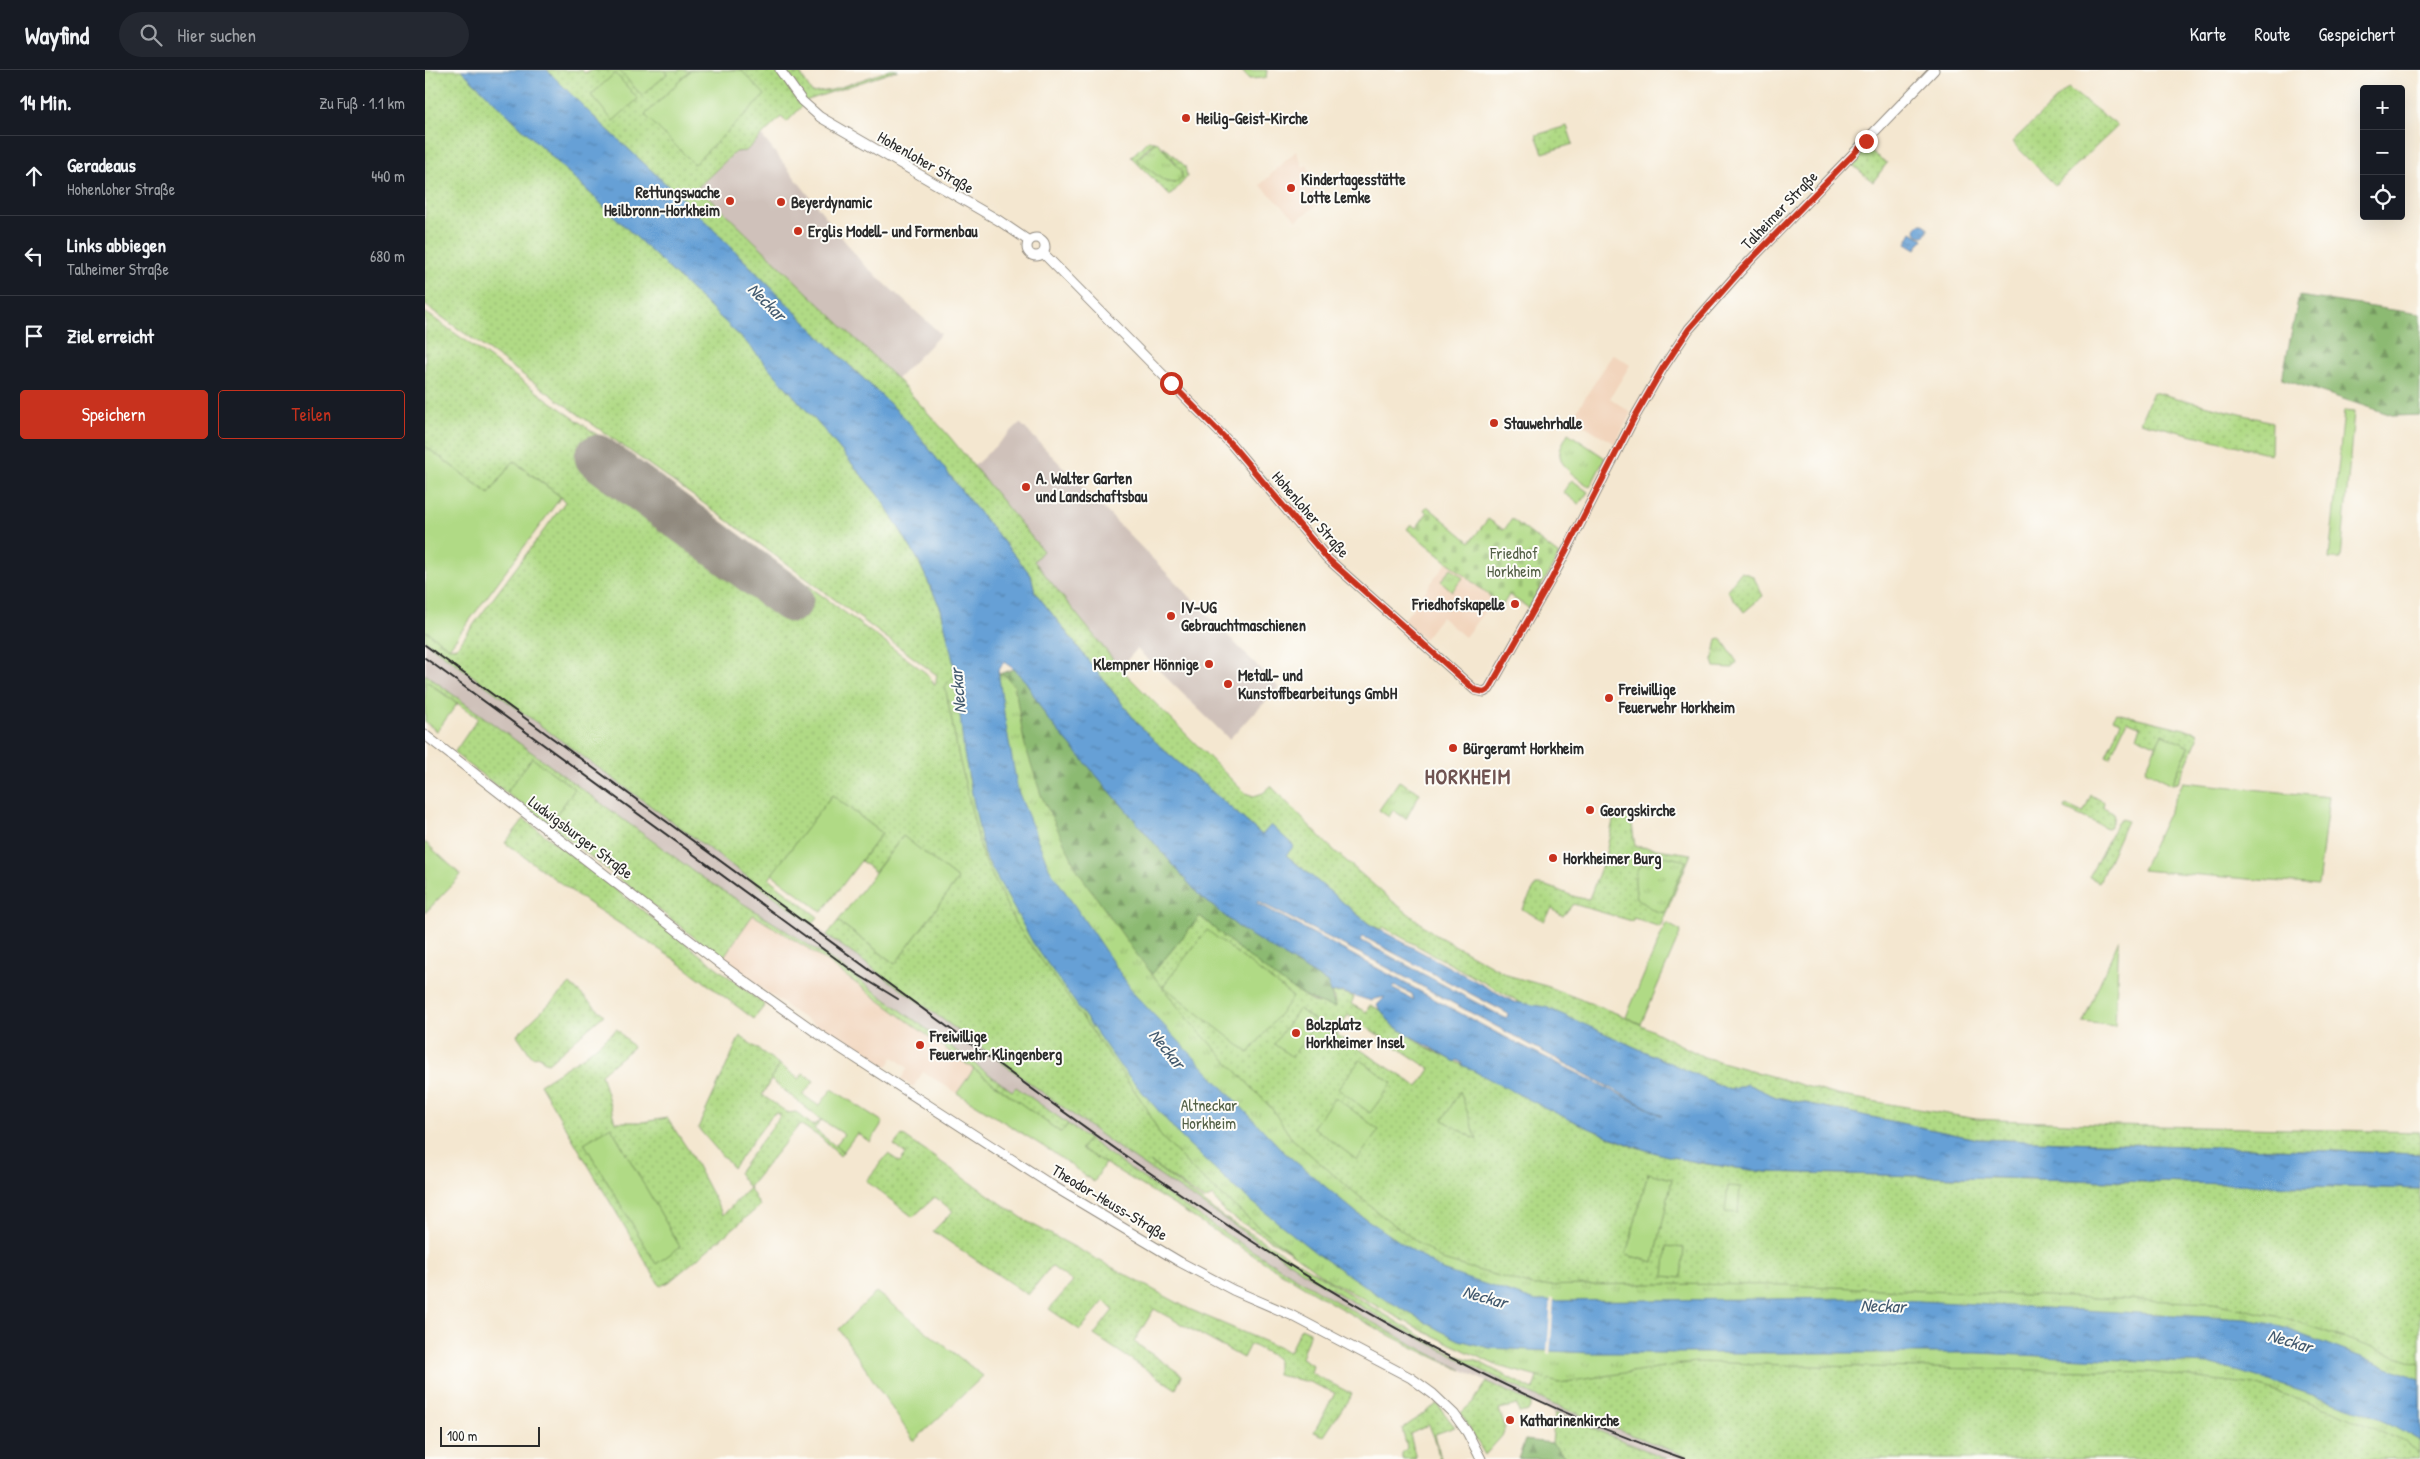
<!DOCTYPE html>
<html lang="de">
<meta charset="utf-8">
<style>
body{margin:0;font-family:"Patrick Hand",sans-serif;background:#242831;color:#f1f3f6}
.controls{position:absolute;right:15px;top:15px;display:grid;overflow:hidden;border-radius:5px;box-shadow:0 5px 20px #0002}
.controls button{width:45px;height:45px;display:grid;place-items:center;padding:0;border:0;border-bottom:1px solid #363941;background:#171b24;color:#f1f3f6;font:25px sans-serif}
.scale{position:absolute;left:15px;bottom:12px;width:100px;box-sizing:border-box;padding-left:5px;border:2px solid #2b2b2b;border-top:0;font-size:14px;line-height:18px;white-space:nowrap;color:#2b2b2b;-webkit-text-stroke:4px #fdfcf7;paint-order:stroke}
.stop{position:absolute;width:15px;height:15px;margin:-11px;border:4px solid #c8321e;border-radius:50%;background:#fff}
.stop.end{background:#c8321e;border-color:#fff;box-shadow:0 1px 5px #0008}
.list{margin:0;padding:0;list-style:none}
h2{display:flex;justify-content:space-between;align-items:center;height:65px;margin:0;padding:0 20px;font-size:21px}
h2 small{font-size:16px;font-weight:400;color:#9ea1a6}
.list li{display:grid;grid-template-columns:32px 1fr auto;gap:15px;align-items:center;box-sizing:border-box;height:80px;padding:0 20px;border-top:1px solid #363941}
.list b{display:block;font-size:19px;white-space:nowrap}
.list p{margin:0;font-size:16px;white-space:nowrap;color:#9ea1a6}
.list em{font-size:16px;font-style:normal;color:#9ea1a6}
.actions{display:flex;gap:10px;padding:15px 20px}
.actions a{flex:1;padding:11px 0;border:1px solid #c8321e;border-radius:5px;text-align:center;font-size:18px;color:#c8321e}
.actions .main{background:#c8321e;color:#fff}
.icon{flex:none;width:28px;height:28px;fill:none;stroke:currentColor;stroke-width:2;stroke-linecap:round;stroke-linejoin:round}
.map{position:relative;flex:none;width:1995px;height:1389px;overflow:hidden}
header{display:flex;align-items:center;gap:30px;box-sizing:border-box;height:70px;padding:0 25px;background:#171b24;border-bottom:1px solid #363941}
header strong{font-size:24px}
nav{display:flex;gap:28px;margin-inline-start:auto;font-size:18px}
.search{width:350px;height:45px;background:#242831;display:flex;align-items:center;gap:12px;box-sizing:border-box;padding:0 18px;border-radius:28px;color:#9ea1a6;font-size:19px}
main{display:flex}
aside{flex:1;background:#171b24}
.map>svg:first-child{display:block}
.built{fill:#f2d5bd}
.industrial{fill:#cfc1ba}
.grass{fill:url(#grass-dots);stroke:#6e8258;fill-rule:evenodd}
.forest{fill:url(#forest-firs);stroke:#5c724e}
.cemetery{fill:url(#cemetery-stones);stroke:#6e8258}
.park{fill:url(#park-tufts);stroke:#6e8258}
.garden{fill:#b0da85;stroke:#6e8258}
.water{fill:url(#water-ripples);stroke:#486680;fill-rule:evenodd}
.pier{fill:#f4e7d0}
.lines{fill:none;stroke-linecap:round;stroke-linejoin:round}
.runway{stroke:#90897e;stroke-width:45}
.secondary-casing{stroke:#90897e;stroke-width:11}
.secondary{stroke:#fff;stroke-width:9}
.rail{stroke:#2b2b2b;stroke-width:2}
.route{stroke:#c8321e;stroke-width:6}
.poi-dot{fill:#c8321e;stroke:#fdfcf7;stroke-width:2}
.labels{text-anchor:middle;stroke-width:4;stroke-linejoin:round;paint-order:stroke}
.poi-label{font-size:16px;font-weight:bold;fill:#2b2b2b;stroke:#fdfcf7;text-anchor:start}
.street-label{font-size:16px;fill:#2b2b2b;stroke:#fdfcf7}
.park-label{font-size:16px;fill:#536046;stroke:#fdfcf7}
.water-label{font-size:18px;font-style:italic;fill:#435a6f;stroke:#fdfcf7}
.district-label{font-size:21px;font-weight:bold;letter-spacing:1px;fill:#705452;stroke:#fdfcf7}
</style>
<header>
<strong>Wayfind</strong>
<div class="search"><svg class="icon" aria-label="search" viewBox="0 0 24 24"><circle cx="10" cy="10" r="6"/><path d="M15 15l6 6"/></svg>Hier suchen</div>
<nav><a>Karte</a><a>Route</a><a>Gespeichert</a></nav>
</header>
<main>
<aside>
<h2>14 Min.<small>Zu Fuß · 1.1 km</small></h2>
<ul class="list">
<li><svg class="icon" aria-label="ahead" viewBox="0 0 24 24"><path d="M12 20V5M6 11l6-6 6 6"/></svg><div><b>Geradeaus</b><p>Hohenloher Straße</p></div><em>440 m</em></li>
<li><svg class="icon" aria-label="left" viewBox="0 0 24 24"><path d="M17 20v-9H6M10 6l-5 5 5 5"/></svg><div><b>Links abbiegen</b><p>Talheimer Straße</p></div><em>680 m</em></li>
<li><svg class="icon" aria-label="arrive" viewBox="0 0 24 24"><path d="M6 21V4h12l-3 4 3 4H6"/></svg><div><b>Ziel erreicht</b></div></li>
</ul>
<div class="actions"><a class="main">Speichern</a><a>Teilen</a></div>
</aside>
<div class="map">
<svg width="1995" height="1389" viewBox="0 0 1995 1389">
<defs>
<pattern id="grass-dots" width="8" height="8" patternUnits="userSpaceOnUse" patternTransform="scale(1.25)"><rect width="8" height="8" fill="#b0da85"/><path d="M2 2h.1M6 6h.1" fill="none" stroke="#98bb73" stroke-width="1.8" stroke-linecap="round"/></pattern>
<pattern id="forest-firs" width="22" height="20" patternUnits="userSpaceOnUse" patternTransform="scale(1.25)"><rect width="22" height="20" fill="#8cba72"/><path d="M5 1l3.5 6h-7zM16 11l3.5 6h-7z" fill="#73975e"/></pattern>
<pattern id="cemetery-stones" width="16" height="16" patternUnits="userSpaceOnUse" patternTransform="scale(1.25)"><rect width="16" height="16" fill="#b0da85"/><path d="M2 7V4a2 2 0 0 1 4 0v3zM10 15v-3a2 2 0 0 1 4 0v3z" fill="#98bb73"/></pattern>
<pattern id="park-tufts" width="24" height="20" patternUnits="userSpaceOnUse" patternTransform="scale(1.25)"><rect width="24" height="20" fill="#b0da85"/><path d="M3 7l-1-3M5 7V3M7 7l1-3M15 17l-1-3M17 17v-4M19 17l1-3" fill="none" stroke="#98bb73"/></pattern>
<pattern id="water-ripples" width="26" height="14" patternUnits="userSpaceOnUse" patternTransform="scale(1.25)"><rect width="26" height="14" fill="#66a0d6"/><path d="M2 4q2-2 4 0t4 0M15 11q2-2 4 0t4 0" fill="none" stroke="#5483ae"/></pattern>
</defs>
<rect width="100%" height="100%" fill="#fdfcf7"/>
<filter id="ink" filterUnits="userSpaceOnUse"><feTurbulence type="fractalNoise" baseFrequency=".02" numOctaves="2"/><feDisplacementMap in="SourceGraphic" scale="10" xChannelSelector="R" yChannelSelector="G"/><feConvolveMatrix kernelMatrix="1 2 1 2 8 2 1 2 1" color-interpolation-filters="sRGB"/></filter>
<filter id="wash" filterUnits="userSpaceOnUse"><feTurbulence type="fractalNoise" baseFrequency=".0096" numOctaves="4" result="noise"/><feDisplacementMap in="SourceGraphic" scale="20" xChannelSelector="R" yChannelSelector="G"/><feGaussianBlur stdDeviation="1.12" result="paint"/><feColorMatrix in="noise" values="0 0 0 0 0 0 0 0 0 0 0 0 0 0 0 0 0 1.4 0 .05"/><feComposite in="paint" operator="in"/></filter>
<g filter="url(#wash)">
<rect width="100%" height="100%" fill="#f4e7d0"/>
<g class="built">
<path d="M871,81L878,97L882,95L899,130L872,150L835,115Z"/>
<path d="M1188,284L1205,295L1185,328L1206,343L1190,374L1147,348Z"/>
<path d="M1022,492L1069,529L1040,567L1016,547L999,569L978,551Z"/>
<path d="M328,845L384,879L549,999L532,1023L498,1002L488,1017L476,1009L483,998L468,987L462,997L372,944L297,889Z"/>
</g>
<g class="industrial">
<path d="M337,66L437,193L516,264L472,309L273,117L311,82L321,81Z"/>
<path d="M595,353L854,618L804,669L712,579L695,598L609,491L618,481L548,397Z"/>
<path d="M0,571L698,1081L895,1213L963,1252L1058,1301L1127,1334L1269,1389H1242L1183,1367L1062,1312L997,1280L848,1194L692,1090L591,1017L588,1022L404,888L278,808L0,604Z"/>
</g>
<g class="grass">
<path d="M0,0H36L321,272L399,360L457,430L492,488L516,539L530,599L539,683L953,1225L1783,1294L1995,1371V1389H1269L1127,1334L1058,1301L963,1252L895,1213L698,1081L402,865L413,851L470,894L533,809L477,767L450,802L436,791L457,763L407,725L344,809L393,847L387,854L0,571V560L24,578L32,577L140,432L136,427L89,391L64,424L0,376V242L380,513L501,603L510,615L512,605L309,455L0,235ZM725,1092L779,1130L788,1126L799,1142L947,1231L1115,1297L1108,1320L1054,1292L1036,1287L1011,1275L925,1224L797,1146Z"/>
<path d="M122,0H157L159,3L166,0H367L370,5L375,3L387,23L407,20L465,0H473L383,30L362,52L356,47L321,81L310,82L273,117L472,309L524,366L618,481L609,491L695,598L820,723L829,726L838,723L846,716L903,775L966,830L1011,865L1085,906L1121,916L1201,947L1279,987L1412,1025L1551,1049L1689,1055L1995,1062V1084L1552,1069L1351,1027L1322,1014L1305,1020L1121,938L1098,934L958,857L957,860L944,854L861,785L868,776L846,756L837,765L738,679L713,654L610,522L606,505L540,425L481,349L403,275L269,140L166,44Z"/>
<path d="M1643,18L1693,56L1630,115L1587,72Z"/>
<path d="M1142,56L1148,74L1118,83L1111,65Z"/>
<path d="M723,70L732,72L724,76L712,89C725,98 733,110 750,113V91L741,82L738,76L760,96L762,107L745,126L706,87Z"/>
<path d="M1438,77L1462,93L1448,112L1424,92Z"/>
<path d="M1728,322L1847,352L1846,384L1715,352Z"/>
<path d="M1316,502L1328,506L1338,526L1319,542L1302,520Z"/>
<path d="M0,604L278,808L404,888L587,1021L591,1017L643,1054L636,1063L384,879L328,845L297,889L124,754L150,719L107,689L81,723L29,683L53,648L0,610Z"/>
<path d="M1692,643L1772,662L1773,668L1753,713L1747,714L1764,677L1737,664L1732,676L1712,667L1716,657L1702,651L1685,687L1681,685L1696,652L1688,649Z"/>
<path d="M1666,725L1679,732L1678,737L1688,742L1689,747L1685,757L1682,758L1640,739L1641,735L1658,743Z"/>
<path d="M1190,742L1206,747L1210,776L1266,784L1235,857L1209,848L1207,851L1148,834L1138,846L1127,839L1119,851L1097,839L1111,815C1129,814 1144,829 1164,829L1180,787Z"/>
<path d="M99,749L340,935L329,949L249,889L166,835L80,773Z"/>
<path d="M1697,749L1702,751L1674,812L1664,807L1692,753Z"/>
<path d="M775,846L813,878L866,917L888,932L910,937L909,927L905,923C915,922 920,923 929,927L926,934L941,942L945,935L957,941L967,955L1003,978L1173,1062L1207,1076L1274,1093L1341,1102L1995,1119V1309L1186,1229L1051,1211L932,1143L715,918ZM923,945L1005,999L993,1017L911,964Z"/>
<path d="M145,914L179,945L123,993L118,991L116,986L107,987L92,965Z"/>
<path d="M192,959L208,977L176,1004L190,1052H218L242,1048L264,1081L298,1145L324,1118L313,1103L356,1045L351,1043L347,1045L308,1098L273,1058L315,966L355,995L337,1025L363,1043L371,1042L388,1056L397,1050L389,1059L418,1082L415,1086L396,1068L375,1054L324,1117L335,1136L244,1212L235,1216L115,1014L159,986Z"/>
<path d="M477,1065L603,1152L764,1239L864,1282L876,1258L885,1262L876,1288L888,1295L886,1303L927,1324L899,1366L889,1362L910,1323L884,1312L852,1305V1288L825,1274L818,1288L729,1239L709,1272L757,1305L751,1319L669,1265L688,1240L679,1231L655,1260L624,1239L648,1212L626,1196L603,1225L508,1161L528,1141L510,1127L488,1147L441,1111L463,1084L475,1092L481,1084L469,1075Z"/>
<path d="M663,1069C782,1155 906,1234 1037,1300C901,1242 784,1151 655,1079Z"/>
<path d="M1062,1312L1107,1333L1103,1341L1094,1343L1092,1335L1074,1339L1080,1358L1077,1366L1060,1385L1036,1343L1048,1332Z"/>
<path d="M1012,1334L1030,1357L1010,1364L1016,1389H1014L1011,1372L1004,1355L985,1364L991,1389H977V1383L982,1378L977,1359Z"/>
<path d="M1130,1343L1242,1389H1142L1127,1373Z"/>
</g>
<g class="forest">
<path d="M1874,226L1995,244V345L1970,346L1857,309Z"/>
<path d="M589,599L601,612L622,648L774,825L817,860L903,913L910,937C874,934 805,871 775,846L710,925L580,650L574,604Z"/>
<path d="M1100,1370L1127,1373L1142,1389H1093Z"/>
</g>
<path class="cemetery" d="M1002,436L1045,472L1063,449L1079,460L1087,449L1134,485L1104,538L1084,525L1077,536L982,459L986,454L991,458L1002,443L999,440Z"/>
<g class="park">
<path d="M816,0H842L841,8L824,9Z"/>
<path d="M732,72L757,101V108L749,113L739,111L711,89C719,86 723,76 732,72Z"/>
<path d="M1143,363L1180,388L1165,417C1154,409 1133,397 1135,381C1135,376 1141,368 1143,363Z"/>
<path d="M1026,498L1038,508L1027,521L1016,511Z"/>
<path d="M1296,568L1312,592L1308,598L1290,597L1288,590L1292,569Z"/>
<path d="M532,604L580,605L590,617L599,672L616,725L654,803L709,881L764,951L847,1039L867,1069L956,1145L1017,1190L1108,1216L1218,1214L1359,1215L1788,1233L1861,1248L1995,1294V1383L1980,1372L1908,1341L1830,1315L1723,1302L1390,1296L1271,1292L1134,1313L1073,1296L998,1261L900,1208L832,1156L770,1102L735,1065L721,1037L590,853L557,784L534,688L520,616Z"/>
<path d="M974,711L995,723L981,749L968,740L964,747L954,740Z"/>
<path d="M1239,786L1261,791L1239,843L1228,840L1212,828C1206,798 1212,793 1239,786Z"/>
</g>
<g class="garden">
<path d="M194,0H238L242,4L217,26Z"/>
<path d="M266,0H316L340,25L269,94L220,45Z"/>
<path d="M190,3L213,29L188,51L166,25Z"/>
<path d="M1919,341L1929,342L1916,489H1904Z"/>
<path d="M0,376L64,424L88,391L136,427L24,578L0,560Z"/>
<path d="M1147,410L1163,422L1154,434L1138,422Z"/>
<path d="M0,610L32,634L12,661L0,652Z"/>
<path d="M1737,664L1764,677L1747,714L1720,700Z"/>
<path d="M107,688L150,719L124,754L81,723Z"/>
<path d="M1758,712L1904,727L1893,815L1717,800Z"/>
<path d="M407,725L457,763L397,842L347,804Z"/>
<path d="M478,766L533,809L470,894L413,851Z"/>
<path d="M0,772L36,805L0,843Z"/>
<path d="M1241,853L1256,861L1216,954L1201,947Z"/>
<path d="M782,860L868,927L824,983L738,916Z"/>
<path d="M1694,869L1690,956L1658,952Z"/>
<path d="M874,939L892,952L867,987L849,974Z"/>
<path d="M935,990L967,1013L945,1043L913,1019Z"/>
<path d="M355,995L374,1009L378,1003L389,1011L378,1025L394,1036L407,1019L458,1052L445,1072L432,1063L418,1082L411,1075L419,1064L395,1049L345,1009Z"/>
<path d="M549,999L636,1063L643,1054L663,1069L656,1079L680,1093L669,1112L629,1083L532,1023Z"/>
<path d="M1035,1021L1052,1070L1018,1050Z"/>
<path d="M910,1027L954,1060L932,1090L888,1057Z"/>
<path d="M186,1057L255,1177L231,1194L159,1073Z"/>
<path d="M1223,1103L1247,1109L1229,1192L1201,1185Z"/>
<path d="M1303,1116L1315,1117L1313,1143L1300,1142Z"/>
<path d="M1242,1176L1259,1178L1256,1208L1239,1206Z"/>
<path d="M451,1222L558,1306L489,1371L414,1259Z"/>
</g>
<g class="water">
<path d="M36,0H122L166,44L269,140L403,275L481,349L540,425L606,505L610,522L713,654L738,679L837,765L846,755L869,776L861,785L944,854L1089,932L1121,937L1305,1020L1322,1014L1351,1027L1552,1069L1995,1084V1119L1341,1102C1296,1096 1249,1091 1206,1075C1147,1054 1092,1023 1037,995V993L1032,990L1030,992L967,955L952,935L960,927L949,929L947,931L917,922L905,923L903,913L817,860L774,825L622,648L601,612L589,599L579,592L573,600L580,650L593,721L624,798L710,925L859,1082L932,1143L1017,1200L1111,1231L1441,1228L1821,1249L1848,1254L1995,1309V1371L1962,1352L1936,1341L1829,1306L1783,1294L1552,1283H1165L1064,1278L1034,1270L1014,1260L953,1225L891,1183L811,1119L756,1067L695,996L608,873L559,784L539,683L530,599L516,539L492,488L457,430L399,360L321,272ZM833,830L834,832L948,890L1238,1046L1068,961L832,833ZM939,867L1082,943L1083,946L1080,948L937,871L936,868ZM970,916L987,924L989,930L968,919Z"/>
<circle cx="1497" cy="160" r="6"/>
<path d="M1487,162L1498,169L1491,179L1481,173Z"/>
</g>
<path class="pier" d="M1126,1228H1129L1125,1284H1122Z"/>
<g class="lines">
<path class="runway" d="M172,387L366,530"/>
</g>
</g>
<g filter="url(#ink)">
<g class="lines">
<defs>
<g id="secondary">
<path d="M355,0L377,31L395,47L573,150L604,171"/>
<circle cx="611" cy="177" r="9"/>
<path d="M619,184L807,375L903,489L1050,620L1059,622L1064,619L1134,495L1208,350L1238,298L1264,259L1318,198L1509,0"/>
<path d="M0,665L294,893L392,963L628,1116L755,1192L808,1220L866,1245L986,1308L1008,1324L1029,1344L1042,1362L1056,1389"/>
</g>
</defs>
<use href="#secondary" class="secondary-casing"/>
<use href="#secondary" class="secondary"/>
<g class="rail">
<path d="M0,575C183,709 367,842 550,977C770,1139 998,1300 1260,1389"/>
<path d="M0,588L432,904L473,929"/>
</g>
</g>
</g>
<g class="lines" filter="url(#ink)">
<path class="route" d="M746,313L807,375L903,489L1050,620L1059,622L1064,619L1126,510L1208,350L1238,298L1264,259L1318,198L1441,71"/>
</g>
<g class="poi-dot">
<circle cx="761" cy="48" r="5"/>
<circle cx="866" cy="118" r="5"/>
<circle cx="305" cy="131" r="5"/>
<circle cx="356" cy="132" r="5"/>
<circle cx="373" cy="161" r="5"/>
<circle cx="1069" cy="353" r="5"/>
<circle cx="601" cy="417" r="5"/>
<circle cx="1090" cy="534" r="5"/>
<circle cx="746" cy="546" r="5"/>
<circle cx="784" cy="594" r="5"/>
<circle cx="803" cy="614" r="5"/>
<circle cx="1184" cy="628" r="5"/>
<circle cx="1028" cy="678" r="5"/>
<circle cx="1165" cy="740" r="5"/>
<circle cx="1128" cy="788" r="5"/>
<circle cx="871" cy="963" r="5"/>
<circle cx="495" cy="975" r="5"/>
<circle cx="1085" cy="1350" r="5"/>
</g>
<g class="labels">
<g class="poi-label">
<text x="771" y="54">Heilig-Geist-Kirche</text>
<text x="876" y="115">Kindertagesstätte<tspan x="876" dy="18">Lotte Lemke</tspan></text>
<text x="295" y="128" text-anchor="end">Rettungswache<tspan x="295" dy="18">Heilbronn-Horkheim</tspan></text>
<text x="366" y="138">Beyerdynamic</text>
<text x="383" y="167">Erglis Modell- und Formenbau</text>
<text x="1079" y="359">Stauwehrhalle</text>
<text x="611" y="414">A. Walter Garten<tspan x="611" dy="18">und Landschaftsbau</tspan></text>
<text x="1080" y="540" text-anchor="end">Friedhofskapelle</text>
<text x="756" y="543">IV-UG<tspan x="756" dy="18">Gebrauchtmaschienen</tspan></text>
<text x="774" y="600" text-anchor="end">Klempner Hönnige</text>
<text x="813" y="611">Metall- und<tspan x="813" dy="18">Kunstoffbearbeitungs GmbH</tspan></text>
<text x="1194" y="625">Freiwillige<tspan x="1194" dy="18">Feuerwehr Horkheim</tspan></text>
<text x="1038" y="684">Bürgeramt Horkheim</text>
<text x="1175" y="746">Georgskirche</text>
<text x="1138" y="794">Horkheimer Burg</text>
<text x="881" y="960">Bolzplatz<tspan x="881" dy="18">Horkheimer Insel</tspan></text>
<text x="505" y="972">Freiwillige<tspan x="505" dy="18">Feuerwehr Klingenberg</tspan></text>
<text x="1095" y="1356">Katharinenkirche</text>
</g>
<g class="street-label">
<text transform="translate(501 92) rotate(30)" y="6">Hohenloher Straße</text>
<text transform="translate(1354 140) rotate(-46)" y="6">Talheimer Straße</text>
<text transform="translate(886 444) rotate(49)" y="6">Hohenloher Straße</text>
<text transform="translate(156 767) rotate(37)" y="6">Ludwigsburger Straße</text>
<text transform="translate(685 1132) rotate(31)" y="6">Theodor-Heuss-Straße</text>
</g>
<g class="park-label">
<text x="1089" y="489">Friedhof<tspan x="1089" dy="18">Horkheim</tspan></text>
<text x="784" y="1041">Altneckar<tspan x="784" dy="18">Horkheim</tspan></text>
</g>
<g class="water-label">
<text transform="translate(342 232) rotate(45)" y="6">Neckar</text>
<text transform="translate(533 621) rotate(-95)" y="6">Neckar</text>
<text transform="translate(742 979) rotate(51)" y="6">Neckar</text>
<text transform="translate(1060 1227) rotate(16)" y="6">Neckar</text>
<text transform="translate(1458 1236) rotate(2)" y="6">Neckar</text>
<text transform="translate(1865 1271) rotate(17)" y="6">Neckar</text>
</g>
<g class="district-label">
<text x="1043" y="714">HORKHEIM</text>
</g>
</g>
</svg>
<div class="controls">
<button>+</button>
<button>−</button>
<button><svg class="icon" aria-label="locate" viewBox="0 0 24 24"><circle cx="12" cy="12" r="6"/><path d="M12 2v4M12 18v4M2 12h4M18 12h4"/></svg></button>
</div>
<div class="scale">100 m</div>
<div class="stop" style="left:746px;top:313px"></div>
<div class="stop end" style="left:1441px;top:71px"></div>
</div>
</main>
